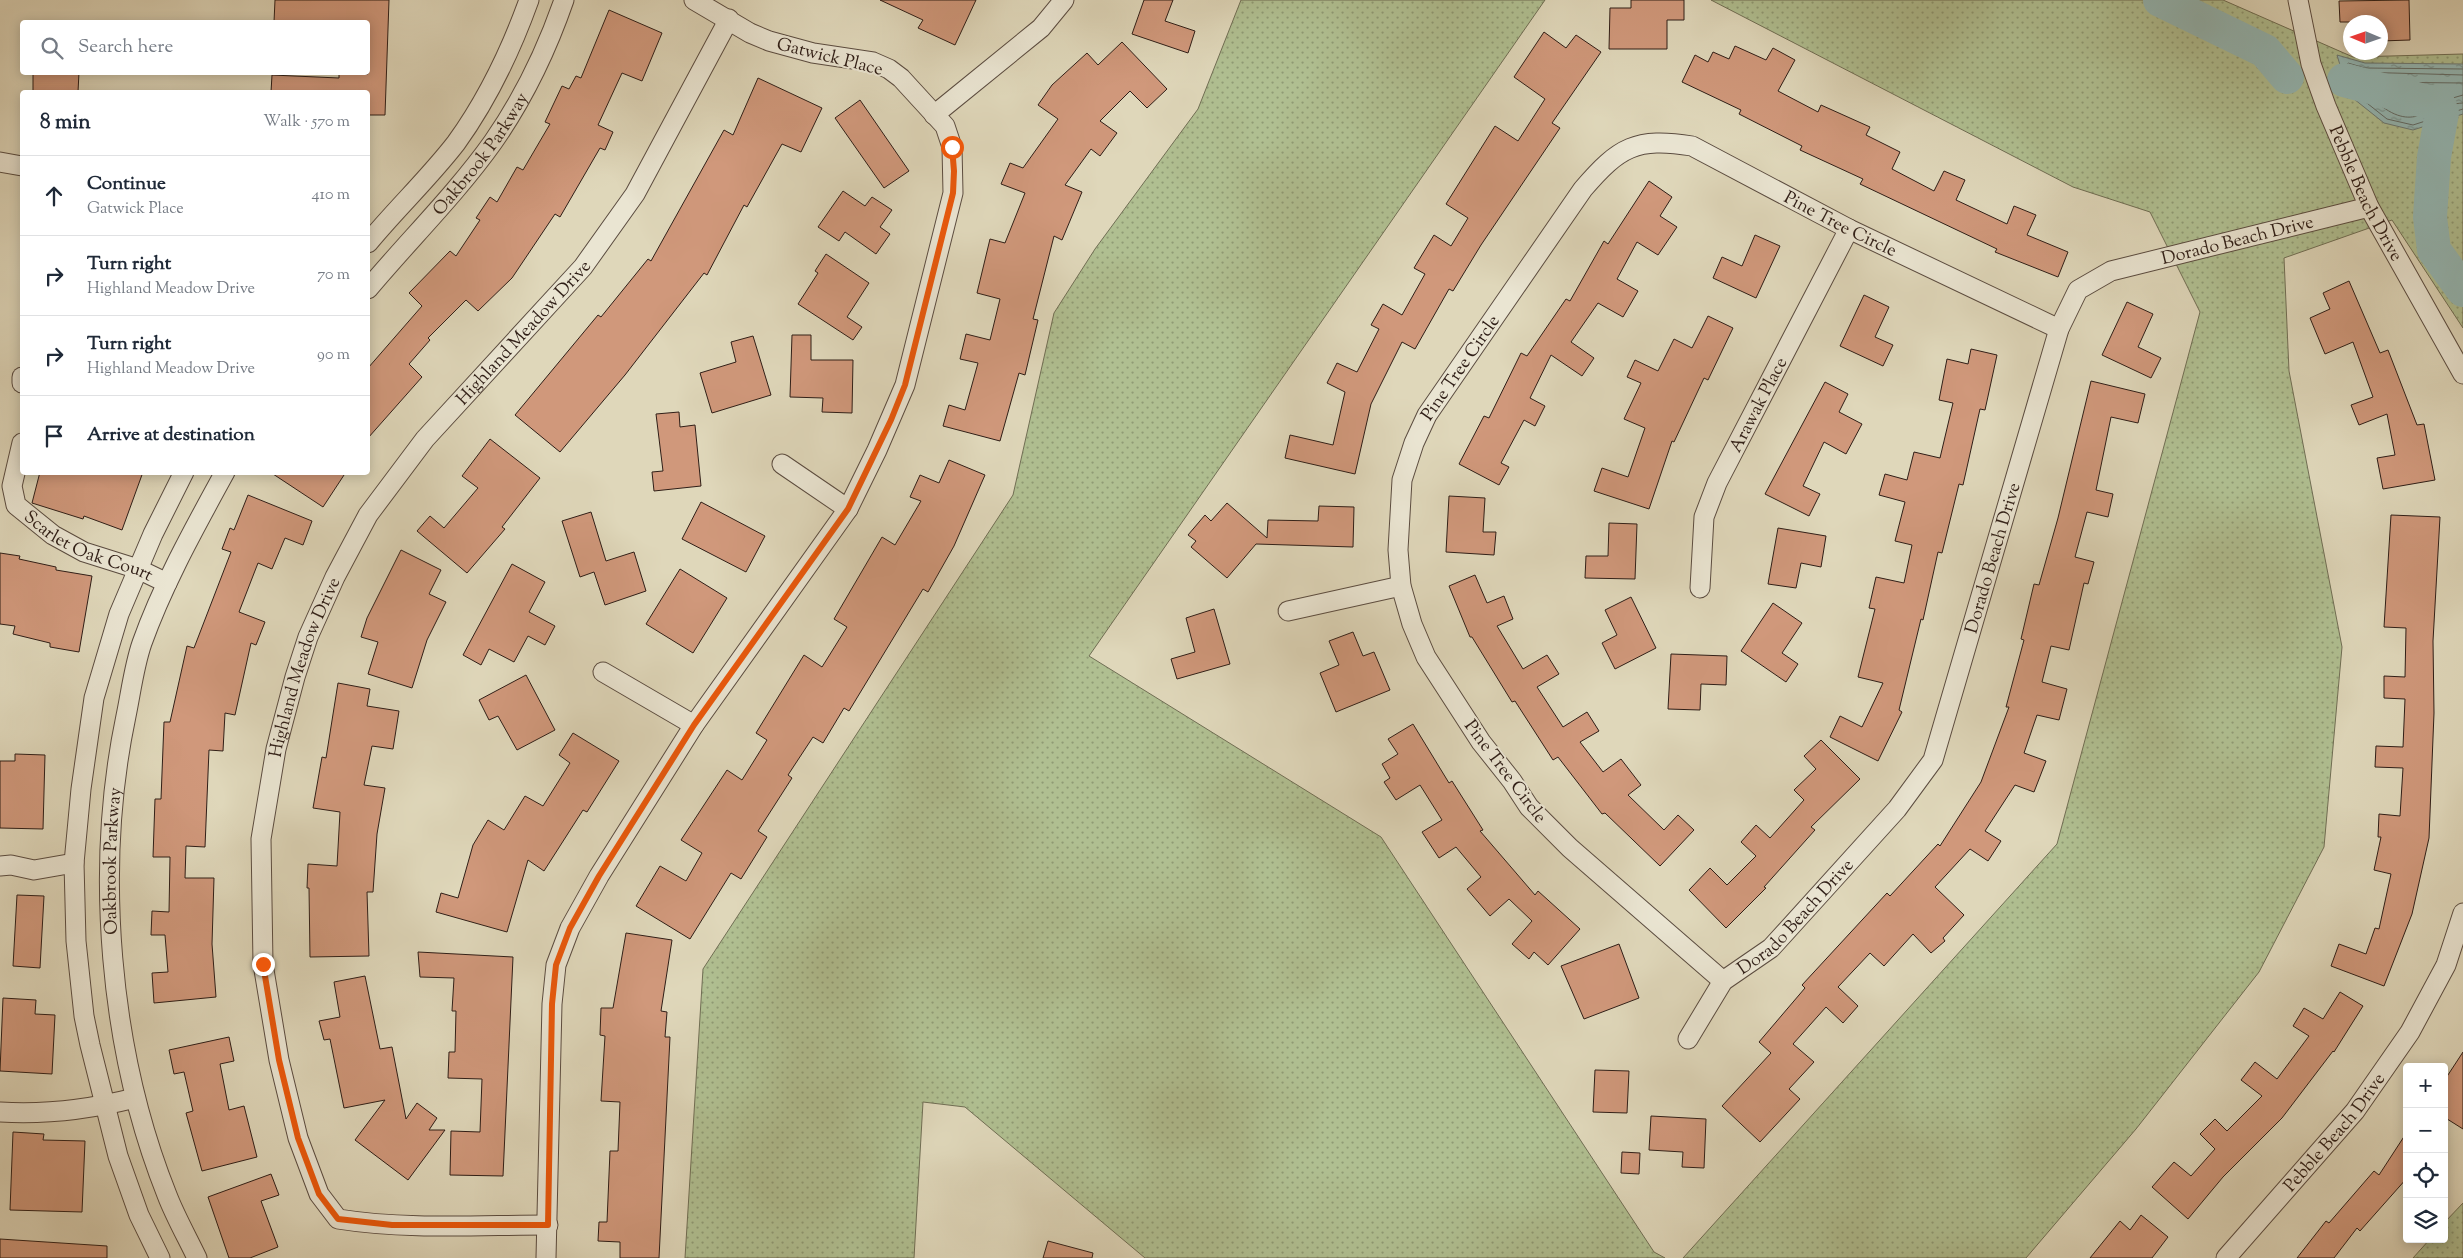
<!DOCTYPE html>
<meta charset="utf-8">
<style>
body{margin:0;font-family:"Sorts Mill Goudy",serif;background:#f6f6f7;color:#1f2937}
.controls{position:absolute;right:15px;bottom:15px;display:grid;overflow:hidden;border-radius:5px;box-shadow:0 2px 12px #0003}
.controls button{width:45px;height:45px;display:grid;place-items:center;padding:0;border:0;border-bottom:1px solid #e0e1e3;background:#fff;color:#1f2937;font:25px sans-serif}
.compass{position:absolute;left:2343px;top:15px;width:45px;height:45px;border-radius:50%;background:#fff;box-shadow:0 2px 12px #0003;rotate:272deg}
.stop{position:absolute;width:15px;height:15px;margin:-11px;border:4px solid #ea580c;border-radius:50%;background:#fff}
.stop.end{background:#ea580c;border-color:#fff;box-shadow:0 1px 5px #0008}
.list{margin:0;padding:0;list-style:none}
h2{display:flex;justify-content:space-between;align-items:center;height:65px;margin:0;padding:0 20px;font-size:21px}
h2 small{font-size:16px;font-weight:400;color:#747a83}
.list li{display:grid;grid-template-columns:32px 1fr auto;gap:15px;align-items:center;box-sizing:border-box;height:80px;padding:0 20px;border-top:1px solid #e0e1e3}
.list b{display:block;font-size:19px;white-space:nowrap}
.list p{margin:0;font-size:16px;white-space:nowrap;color:#747a83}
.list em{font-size:16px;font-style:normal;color:#747a83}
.icon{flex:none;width:28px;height:28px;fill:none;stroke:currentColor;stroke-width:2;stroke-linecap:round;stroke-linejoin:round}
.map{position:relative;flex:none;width:2463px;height:1258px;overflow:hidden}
.search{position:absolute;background:#fff;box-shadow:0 2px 12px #0003;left:20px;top:20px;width:350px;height:55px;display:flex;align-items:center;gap:12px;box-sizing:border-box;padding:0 18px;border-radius:5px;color:#747a83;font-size:19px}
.panel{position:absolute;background:#fff;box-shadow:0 2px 12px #0003;left:20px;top:90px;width:350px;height:385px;border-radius:5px}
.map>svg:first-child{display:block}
.grass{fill:url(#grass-dots);stroke:#706e54}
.water{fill:url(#water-ripples);stroke:#6c7a76}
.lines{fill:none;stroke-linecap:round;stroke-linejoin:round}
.shore{stroke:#626b66;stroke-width:1}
.river{stroke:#94b8b5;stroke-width:34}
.building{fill:#d0987b;stroke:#2f1e17}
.minor-casing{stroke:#5b4c40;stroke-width:21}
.minor{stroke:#eae5d2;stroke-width:19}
.route{stroke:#ea580c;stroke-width:6}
.labels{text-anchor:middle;stroke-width:4;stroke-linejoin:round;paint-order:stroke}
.street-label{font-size:18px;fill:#2f1e17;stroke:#eae5d2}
</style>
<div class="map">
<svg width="2463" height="1258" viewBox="0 0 2463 1258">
<defs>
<pattern id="grass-dots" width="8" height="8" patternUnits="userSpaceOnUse" patternTransform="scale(1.25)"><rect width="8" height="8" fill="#b0bf91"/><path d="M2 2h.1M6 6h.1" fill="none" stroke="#909b75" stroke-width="1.8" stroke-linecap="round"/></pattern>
<pattern id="water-ripples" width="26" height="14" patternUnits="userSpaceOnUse" patternTransform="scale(1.25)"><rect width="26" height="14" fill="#94b8b5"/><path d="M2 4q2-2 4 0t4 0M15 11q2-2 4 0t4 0" fill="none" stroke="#799592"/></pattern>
</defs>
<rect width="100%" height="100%" fill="#dfd7ba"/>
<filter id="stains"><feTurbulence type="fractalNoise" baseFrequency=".004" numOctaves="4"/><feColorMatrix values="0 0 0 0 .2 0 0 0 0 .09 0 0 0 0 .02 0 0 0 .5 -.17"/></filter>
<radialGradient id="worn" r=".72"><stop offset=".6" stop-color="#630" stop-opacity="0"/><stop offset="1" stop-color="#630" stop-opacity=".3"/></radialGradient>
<g class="grass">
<path d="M1241,0H1545L1089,656L1381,837L1654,1252L1665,1258H1145L965,1107L923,1102L914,1258H685L703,969L1013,495L1054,313L1095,249L1198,109Z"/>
<path d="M1711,0H2223L2353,57L2463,54V328L2392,220L2284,258L2289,371L2342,647L2324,847L2259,972L2136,1129L2026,1258H1683L2057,844L2200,312L2150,212L2073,187Z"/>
<path d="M2463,1203V1258H2413L2430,1239H2444V1223Z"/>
</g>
<path class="water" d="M2337,55L2365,63L2463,64V114L2413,130L2384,123L2349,95Z"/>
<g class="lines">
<g class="shore">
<path d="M2463,69L2365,68L2348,63L2345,66L2353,92L2387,119L2413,125L2463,109"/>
<path d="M2463,75L2357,72L2355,75C2358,89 2364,92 2375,101C2415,135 2424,105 2463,103"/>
<path d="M2463,83L2369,82L2367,84L2392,106L2412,110L2463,95"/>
</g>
<g class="river">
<path d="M2160,0L2265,51L2287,77"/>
<path d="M2344,80L2424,101L2438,103L2442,113L2434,157L2430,217L2434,250L2463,290"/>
</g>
</g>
<g class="building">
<path d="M275,0H389L385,115H368V92H271L272,75L339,78V73L368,74V22H274Z"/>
<path d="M880,0H976L955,45L918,28L923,20Z"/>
<path d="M1144,0H1173L1165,21L1195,31L1188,53L1132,34Z"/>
<path d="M1631,0H1684V20H1667V49H1609L1610,8H1631Z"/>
<path d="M2409,0L2410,40L2380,41V22H2340L2339,1Z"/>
<path d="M609,10L662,33L642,81L622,73L598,125L613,132L605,150L600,148L560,217L555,214L512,278L478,311L466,300L428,338L430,340L409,364L422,377L368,438V368L422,306L409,293L450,251L456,256L480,220L476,218L490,197L497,202L517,167L523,170L550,124L545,122L562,86L569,89L576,76L581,78Z"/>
<path d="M1544,32L1566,48L1576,35L1601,52L1552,123L1560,128L1481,245L1453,291L1449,289L1415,349L1402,342L1371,404L1355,474L1285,458L1290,435L1333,445L1345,392L1327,383L1337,363L1357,372L1379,329L1371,325L1383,304L1402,315L1425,274L1414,268L1434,235L1451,246L1468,218L1446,204L1495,126L1518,141L1545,99L1514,77Z"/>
<path d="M1122,42L1167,89L1147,108L1130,91L1100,121L1117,133L1100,156L1091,149L1065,185L1082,192L1062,240L1054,236L1033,319L1038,320L1025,375L1019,373L1000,441L943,426L949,405L965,410L978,363L960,359L966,334L990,340L1000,299L977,293L990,239L1005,243L1025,193L1001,184L1010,163L1023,168L1058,119L1038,105L1052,85L1087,53L1098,65Z"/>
<path d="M1735,46L1766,60L1773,48L1795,60L1778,91L1818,112L1821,105L1870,127L1866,135L1900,152L1892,169L1934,191L1944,171L1965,180L1956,200L2007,224L2014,206L2036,215L2027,235L2068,252L2058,277L1995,252L1997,249L1860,184L1863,179L1800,150L1802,146L1739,114L1741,110L1682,82L1695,55L1708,62L1713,52L1729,59Z"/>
<path d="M33,72H79L78,92H33Z"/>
<path d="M758,78L822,108L801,152L782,144L747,207L744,205L707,275L704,273L625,375L560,452L515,415L598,315L601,317L648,259L651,261L724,130L733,135Z"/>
<path d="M860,100L909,171L884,188L835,118Z"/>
<path d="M1649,181L1672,197L1660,216L1677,227L1658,255L1637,242L1617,279L1638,291L1623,317L1598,303L1571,342L1594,358L1582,376L1551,355L1530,398L1545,406L1535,426L1524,420L1501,463L1509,467L1499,485L1459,464L1484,416L1489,418L1521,353L1527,356L1566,299L1570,301L1604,241L1608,244Z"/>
<path d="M843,191L865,206L872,197L892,210L880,227L890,234L876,254L845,232L839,241L818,227Z"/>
<path d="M1755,235L1780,246L1756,298L1713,278L1722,257L1742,266Z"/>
<path d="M826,254L869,283L847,317L862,327L853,340L798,304L818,273L815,271Z"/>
<path d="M2349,281L2380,353L2388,350L2417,425L2424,424L2435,480L2383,489L2377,458L2395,455L2387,414L2359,425L2351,405L2373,397L2353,342L2325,354L2310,318L2330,309L2323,293Z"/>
<path d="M1864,295L1889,307L1875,337L1893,345L1883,366L1840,346Z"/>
<path d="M2127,302L2153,314L2138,347L2161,358L2151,378L2102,355Z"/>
<path d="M1708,316L1733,328L1708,380L1704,378L1674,442L1672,441L1649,509L1594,491L1602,468L1628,477L1645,428L1624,419L1641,383L1627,377L1635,360L1658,371L1674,339L1692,348Z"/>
<path d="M792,335H811V360H853L852,413L822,412L823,398L790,397Z"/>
<path d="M753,336L771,395L712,413L700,373L736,362L731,342Z"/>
<path d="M1971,349L1997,355L1985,410L1980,409L1963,485L1959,484L1942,553L1938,552L1923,620L1921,619L1899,710L1902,712L1878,761L1830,737L1840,716L1862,727L1883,683L1858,677L1875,609L1869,608L1876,577L1904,583L1912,545L1895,541L1905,502L1879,495L1885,474L1907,480L1914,452L1940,458L1953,403L1939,400L1947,359L1968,364Z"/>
<path d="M2091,381L2145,394L2138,423L2111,417L2096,490L2113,494L2108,517L2087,512L2075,557L2094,562L2088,584L2084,583L2069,650L2051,646L2042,682L2067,689L2059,720L2037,715L2024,753L2046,761L2034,792L2015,785L1985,831L2001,841L1988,861L1970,849L1935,887L1964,915L1943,938L1945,941L1931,953L1913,934L1884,966L1870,953L1838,987L1858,1006L1843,1023L1826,1007L1793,1044L1814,1062L1789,1089L1800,1099L1760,1142L1722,1106L1771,1053L1759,1042L1805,988L1802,985L1887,893L1890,896L1938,844L1940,846L1981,782L2009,707H2006L2024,640L2021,639L2034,584L2039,585L2058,518Z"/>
<path d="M1825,382L1848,394L1839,412L1862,424L1846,454L1824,442L1803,486L1820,494L1809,516L1765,494Z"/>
<path d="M679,412L680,427L695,425L701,486L654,491L652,472L663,471L656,414Z"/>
<path d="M490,439L540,478L502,527L505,529L467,573L417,531L430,516L444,528L478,488L462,476Z"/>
<path d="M949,460L985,475L954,546L928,592L923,589L849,711L844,708L823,743L813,737L788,775L792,778L758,831L767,837L741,879L731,873L690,939L636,906L660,866L686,881L702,853L681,840L727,770L742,780L767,740L756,733L804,655L822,667L847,627L834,619L882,537L895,545L921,501L910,497L920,475L939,483Z"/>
<path d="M40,472H143L122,530L84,516L83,519L32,503Z"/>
<path d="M270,472H346L323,507Z"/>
<path d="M248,495L312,521L303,545L285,538L272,569L258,563L239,612L265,622L256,645L251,643L235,715L225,713L223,751L209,750L205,847L186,846L185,878H214L212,944L216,997L154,1003L152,973L168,972L165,935H151L152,911L169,912L170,857H153L155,799H161L164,722H170L187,646L194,648L231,552L222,549L230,528L234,530Z"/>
<path d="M1449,496L1485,498L1483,532H1496L1494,555L1446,552Z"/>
<path d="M701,502L765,536L746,572L682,539Z"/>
<path d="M1227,503L1267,538L1268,520L1318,521L1319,506L1354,507L1353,547L1256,544L1227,578L1191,547L1196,541L1188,535L1205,515L1211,521Z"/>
<path d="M591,512L606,561L634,552L646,591L605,605L594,572L580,577L562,521Z"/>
<path d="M2391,515L2440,517L2433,641L2434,713L2429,838L2412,914L2384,986L2331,966L2339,944L2366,954L2375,928L2379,929L2391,874L2374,870L2381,837H2378L2379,814L2400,816L2403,768L2375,767L2376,746L2403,747L2405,699L2384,698V676L2405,677L2406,628L2384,627Z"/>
<path d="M1609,523L1637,524L1635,579L1585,578L1586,556H1608Z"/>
<path d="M1778,528L1826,536L1821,567L1801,563L1796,588L1768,584Z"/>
<path d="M401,550L441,570L429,594L446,602L427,640L412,688L368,674L378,642L361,637L367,618Z"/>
<path d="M0,553L20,556L19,559L56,567V570L92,576L79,652L50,647V643L13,634L15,626L0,624Z"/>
<path d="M512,564L545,582L529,612L555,626L545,645L528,636L514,662L489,649L481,665L463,655Z"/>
<path d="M680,569L727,598L693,653L646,624Z"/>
<path d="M1475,575L1487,603L1504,596L1513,619L1497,626L1523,669L1547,655L1559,674L1537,687L1563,727L1587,712L1599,731L1580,742L1603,772L1621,759L1641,785L1628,795L1664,830L1678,815L1694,830L1660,866L1605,813L1602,814L1558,757L1553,760L1515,701L1512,702L1472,637H1470L1449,586Z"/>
<path d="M1631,597L1656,648L1615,669L1602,643L1617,635L1605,610Z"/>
<path d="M1773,603L1802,623L1782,653L1798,664L1786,682L1741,651Z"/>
<path d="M1214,609L1230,664L1177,679L1171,659L1195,652L1186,618Z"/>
<path d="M1353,632L1363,656L1374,652L1390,690L1336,712L1320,673L1339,665L1329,641Z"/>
<path d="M1671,654L1727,656L1726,685L1701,684L1700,710L1668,709Z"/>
<path d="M526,675L555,730L517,750L498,716L489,720L479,700Z"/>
<path d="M338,683L370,689L367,706L399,711L393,749L372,746L364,785L385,788L377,834L373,892H367L369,956L310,957L309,888H307L308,864L337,866L340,812L313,808L322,757L326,758Z"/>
<path d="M1413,724L1449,783L1452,781L1483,830L1480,831L1535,895L1538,891L1580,929L1548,965L1534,952L1529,959L1512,944L1532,921L1509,899L1490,916L1467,889L1481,877L1456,847L1439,858L1422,832L1442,820L1420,785L1396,800L1384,782L1390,778L1382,764L1398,754L1388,739Z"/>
<path d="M573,733L619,761L587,812L583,810L544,871L528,860L507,932L436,912L441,893L458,898L473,845L488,820L504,830L525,796L543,806L570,763L559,755Z"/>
<path d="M1821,740L1860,779L1811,827L1815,830L1764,887L1766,888L1726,928L1689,890L1710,868L1727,885L1756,856L1741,842L1756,825L1770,838L1804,800L1794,790L1816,769L1804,756Z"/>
<path d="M15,754L45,755L43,829L0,828V761H15Z"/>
<path d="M17,895L44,896L40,968L13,966Z"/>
<path d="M626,933L672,940L661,1011L667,1012L665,1037H670L659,1258H620V1242L598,1241L599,1222H607L610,1151H618L620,1102L601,1101L605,1036L600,1035L601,1008H613Z"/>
<path d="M1619,944L1639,998L1584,1019L1561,966Z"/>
<path d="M418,952L513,957L503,1176L450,1175L451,1131L480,1132L482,1079L448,1078L449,1052H455L456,1011H452L454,978L420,977Z"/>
<path d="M365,976L380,1049L392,1047L406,1119L417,1103L437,1118L429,1130H445L408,1180L355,1140L385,1100L344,1108L330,1039L324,1040L319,1021L340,1017L334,982Z"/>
<path d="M2340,992L2363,1006L2334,1052L2333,1051L2282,1118L2223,1177L2188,1219L2152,1187L2174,1162L2191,1176L2215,1149L2200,1134L2215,1119L2227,1131L2262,1096L2241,1080L2255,1062L2277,1079L2309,1036L2293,1026L2304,1008L2323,1019Z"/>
<path d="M3,998L36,1000L35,1014L55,1015L52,1074L0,1071Z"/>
<path d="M229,1037L234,1061L220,1064L229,1110L244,1106L257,1157L202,1171L186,1113L193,1111L184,1072L174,1074L169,1050Z"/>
<path d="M2463,1052V1129L2444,1117V1081Z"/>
<path d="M1595,1070L1629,1071L1627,1113L1593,1112Z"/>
<path d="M1651,1116L1706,1119L1704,1168L1682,1167L1683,1152L1649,1150Z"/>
<path d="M13,1132L44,1134L43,1140L85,1141L82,1212L10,1210Z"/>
<path d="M2407,1132V1178L2360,1231L2357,1228L2334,1258H2297L2326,1221L2329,1223L2374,1171L2379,1175Z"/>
<path d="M1622,1152L1640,1153L1639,1174L1621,1173Z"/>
<path d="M271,1174L279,1195L261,1201L278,1247L250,1258H229L208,1197Z"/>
<path d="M2141,1215L2168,1237L2152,1258H2090L2120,1221L2130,1230Z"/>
<path d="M0,1239L107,1246V1258H0Z"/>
<path d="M1048,1241L1093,1253L1092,1258H1043Z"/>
</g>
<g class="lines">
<defs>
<g id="minor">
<path id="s1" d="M2298,0L2311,64L2326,106L2369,207L2463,374"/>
<path d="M934,115L1041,28L1064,0"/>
<path d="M0,162L22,166"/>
<path d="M368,243C396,209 429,178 456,143C487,100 511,50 529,0"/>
<path id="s2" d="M368,289C409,240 456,194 493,142C523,99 547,49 564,0"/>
<path d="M22,377V383"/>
<path id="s3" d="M22,443L12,486L16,505L53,535L84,552L138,569L167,583"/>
<path d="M782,464L848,509"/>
<path id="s4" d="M1700,588L1704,517L1717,483L1849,229"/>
<path d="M1288,611L1401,586"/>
<path d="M603,672L694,725"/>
<path d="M0,866L11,865L34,870L74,863"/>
<path id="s5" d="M1723,981L1570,848L1529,807L1512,781L1481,742L1426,657L1412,624L1401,586L1398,550L1402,480L1414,443L1427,415L1583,189C1619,147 1636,137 1692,146L1849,229L2059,329"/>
<path id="s6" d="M1688,1039L1723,981L1771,948L1897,809L1933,760L2059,329L2078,290L2111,271L2369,207"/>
<path d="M0,1112C46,1115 91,1109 135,1098"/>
<path id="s7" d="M548,1225C479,1225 407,1230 338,1219L319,1194L298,1138L279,1060L263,964L261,839L276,749L295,677L308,637L335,577L368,515L425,439L583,267L635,194L729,19"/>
<path d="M160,1258L139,1215L118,1156L90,1045L84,1016L76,941L74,863L81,789L94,698L119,614L153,534L184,472"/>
<path id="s8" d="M197,1258C187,1237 175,1216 167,1195C109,1050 94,868 126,716C131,692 134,666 142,643C163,584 195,527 225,472"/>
<path d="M546,1258L552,1004L556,965L570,928L599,876L694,725L848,509L877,450L905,385L953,193L952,147L945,126L901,78L889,69L873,62L813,53L769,41L750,33L694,0"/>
<path id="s9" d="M2226,1258L2355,1111L2410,1032L2446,965L2463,913"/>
</g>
</defs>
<use href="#minor" class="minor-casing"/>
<use href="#minor" class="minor"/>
</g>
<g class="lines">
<path class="route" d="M263,964L279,1060L298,1138L319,1194L338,1219L392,1225H548L552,1004L556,965L570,928L599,876L694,725L848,509L891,420L905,385L953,193L954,171L952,147"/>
</g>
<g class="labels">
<g class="street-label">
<text transform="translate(830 56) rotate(14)" y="6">Gatwick Place</text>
<text dy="6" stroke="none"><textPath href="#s2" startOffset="176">Oakbrook Parkway</textPath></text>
<text dy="6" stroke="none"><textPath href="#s1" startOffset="206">Pebble Beach Drive</textPath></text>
<text dy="6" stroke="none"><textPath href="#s5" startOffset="1262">Pine Tree Circle</textPath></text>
<text dy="6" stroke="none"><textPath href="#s6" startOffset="1035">Dorado Beach Drive</textPath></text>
<text dy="6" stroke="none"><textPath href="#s7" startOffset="1188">Highland Meadow Drive</textPath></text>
<text dy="6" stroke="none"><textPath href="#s5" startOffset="752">Pine Tree Circle</textPath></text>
<text dy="6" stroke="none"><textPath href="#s4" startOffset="196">Arawak Place</textPath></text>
<text dy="6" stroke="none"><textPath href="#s3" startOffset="148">Scarlet Oak Court</textPath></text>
<text dy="6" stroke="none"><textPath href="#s6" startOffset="585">Dorado Beach Drive</textPath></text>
<text dy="6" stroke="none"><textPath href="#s7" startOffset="782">Highland Meadow Drive</textPath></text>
<text transform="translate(1506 771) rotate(53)" y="6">Pine Tree Circle</text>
<text dy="6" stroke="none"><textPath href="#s8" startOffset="411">Oakbrook Parkway</textPath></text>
<text dy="6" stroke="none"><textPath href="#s6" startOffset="165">Dorado Beach Drive</textPath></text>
<text dy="6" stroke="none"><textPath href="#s9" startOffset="166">Pebble Beach Drive</textPath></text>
</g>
</g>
<rect width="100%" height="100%" filter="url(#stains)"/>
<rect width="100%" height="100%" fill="url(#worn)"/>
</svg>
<div class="controls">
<button>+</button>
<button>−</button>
<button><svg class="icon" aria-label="locate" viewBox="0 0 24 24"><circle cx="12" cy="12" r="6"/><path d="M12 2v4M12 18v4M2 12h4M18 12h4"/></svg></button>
<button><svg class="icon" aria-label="layers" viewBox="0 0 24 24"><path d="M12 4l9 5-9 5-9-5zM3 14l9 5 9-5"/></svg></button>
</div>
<svg class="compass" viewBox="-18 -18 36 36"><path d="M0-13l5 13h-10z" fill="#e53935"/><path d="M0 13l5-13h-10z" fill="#747a83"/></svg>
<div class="stop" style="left:952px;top:147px"></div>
<div class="stop end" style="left:263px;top:964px"></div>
<div class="search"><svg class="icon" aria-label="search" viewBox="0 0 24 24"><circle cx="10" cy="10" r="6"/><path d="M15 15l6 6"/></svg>Search here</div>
<section class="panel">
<h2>8 min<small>Walk · 570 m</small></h2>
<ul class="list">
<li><svg class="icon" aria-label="ahead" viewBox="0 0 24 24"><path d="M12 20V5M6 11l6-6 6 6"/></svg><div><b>Continue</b><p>Gatwick Place</p></div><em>410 m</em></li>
<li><svg class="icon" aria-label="right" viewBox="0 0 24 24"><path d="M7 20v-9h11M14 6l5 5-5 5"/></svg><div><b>Turn right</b><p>Highland Meadow Drive</p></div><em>70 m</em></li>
<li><svg class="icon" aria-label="right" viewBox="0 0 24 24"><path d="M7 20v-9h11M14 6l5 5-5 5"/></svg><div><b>Turn right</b><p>Highland Meadow Drive</p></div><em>90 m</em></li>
<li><svg class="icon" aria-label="arrive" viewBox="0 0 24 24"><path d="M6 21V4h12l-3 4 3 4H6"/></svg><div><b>Arrive at destination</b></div></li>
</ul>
</section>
</div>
